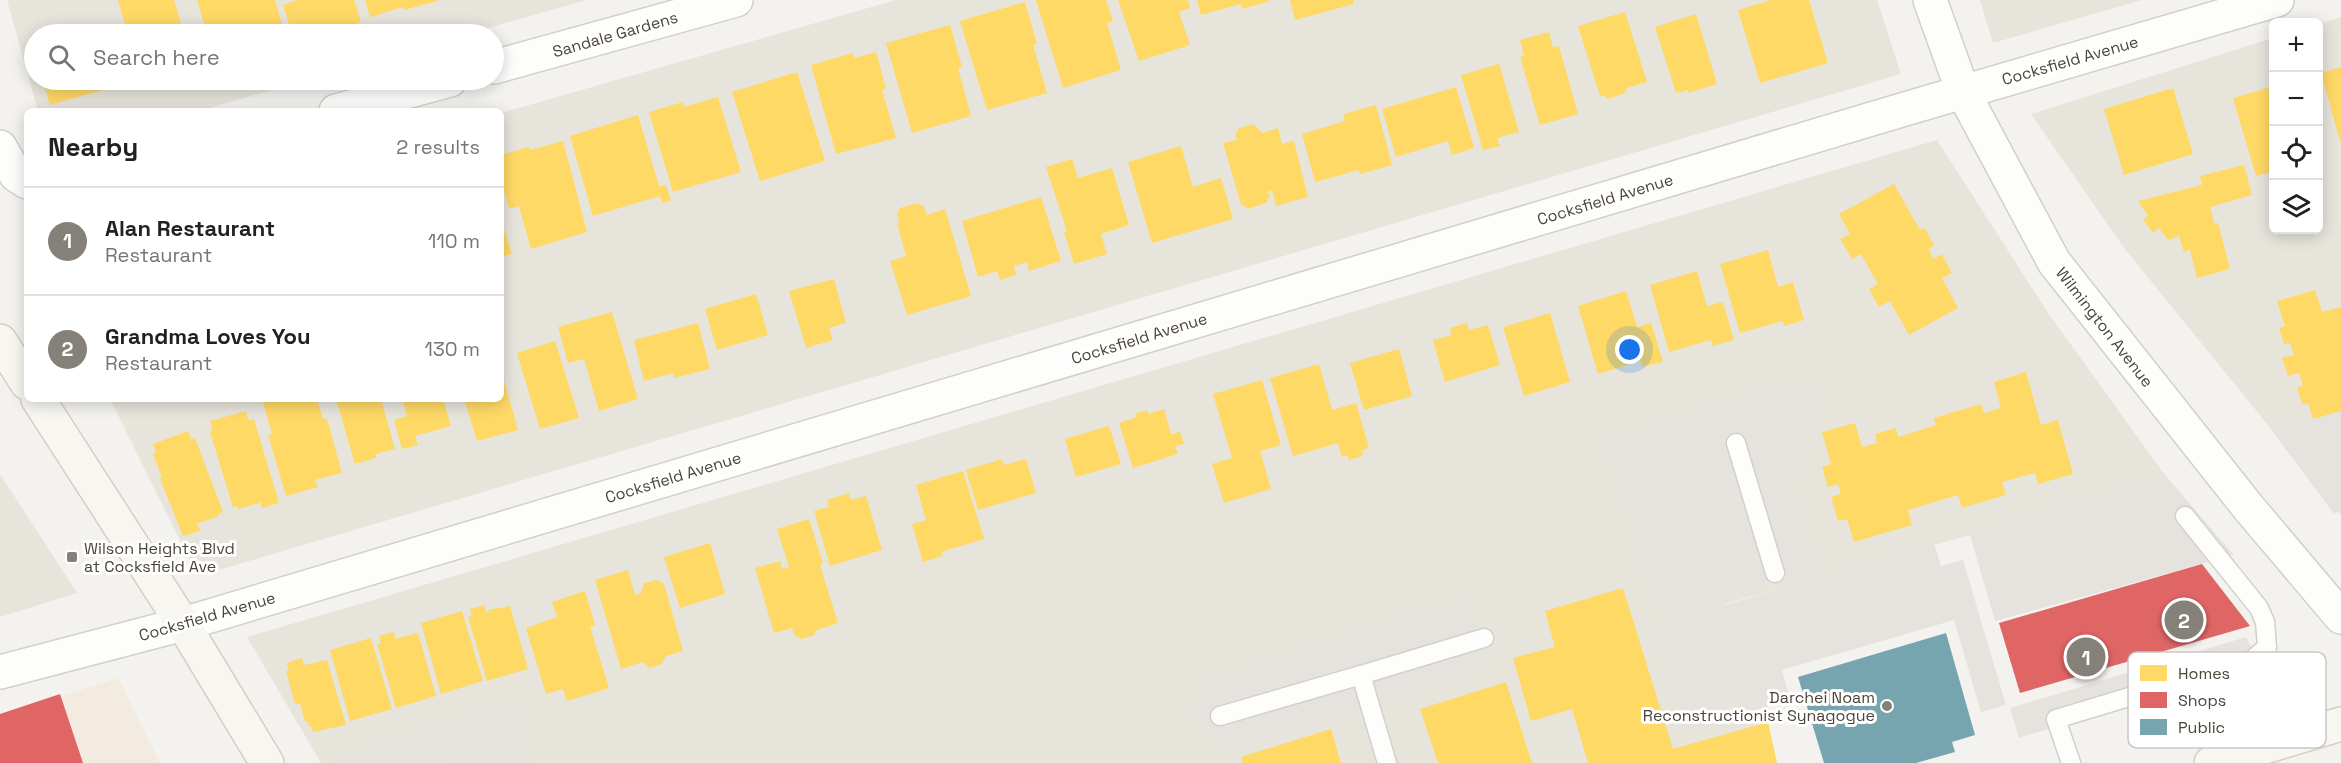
<!DOCTYPE html>
<meta charset="utf-8">
<style>
body{margin:0;font-family:"Space Grotesk",sans-serif;background:#f6f6f6;color:#202124}
.controls{position:absolute;right:18px;top:18px;display:grid;overflow:hidden;border-radius:9px;box-shadow:0 3px 15px #0003}
.controls button{width:54px;height:54px;display:grid;place-items:center;padding:0;border:0;border-bottom:2px solid #e0e0e0;background:#fff;color:#202124;font:30px sans-serif}
.you{position:absolute;left:1630px;top:350px;width:21px;height:21px;margin:-15px;border:4px solid #fff;border-radius:50%;background:#1a73e8;box-shadow:0 0 0 9px #1a73e833}
.badge{display:grid;place-items:center;width:39px;height:39px;border-radius:50%;background:#868178;color:#fff;font-size:20px;font-weight:700}
.pin{position:absolute;translate:-50% -50%;border:3px solid #fff;box-shadow:0 2px 6px #0006}
.list{margin:0;padding:0;list-style:none}
h2{display:flex;justify-content:space-between;align-items:center;height:78px;margin:0;padding:0 24px;font-size:26px}
h2 small{font-size:20px;font-weight:400;color:#757577}
.list li{display:grid;grid-template-columns:39px 1fr auto;gap:18px;align-items:center;box-sizing:border-box;height:108px;padding:0 24px;border-top:2px solid #e0e0e0}
.list b{display:block;font-size:22px;white-space:nowrap}
.list p{margin:0;font-size:20px;white-space:nowrap;color:#757577}
.list em{font-size:20px;font-style:normal;color:#757577}
.icon{flex:none;width:33px;height:33px;fill:none;stroke:currentColor;stroke-width:2;stroke-linecap:round;stroke-linejoin:round}
.map{position:relative;flex:none;width:2341px;height:763px;overflow:hidden}
.search{position:absolute;background:#fff;box-shadow:0 3px 15px #0003;left:24px;top:24px;width:480px;height:66px;display:flex;align-items:center;gap:15px;box-sizing:border-box;padding:0 21px;border-radius:33px;color:#757577;font-size:22px}
.panel{position:absolute;background:#fff;box-shadow:0 3px 15px #0003;left:24px;top:108px;width:480px;height:294px;border-radius:9px}
.map>svg:first-child{display:block}
.residential{fill:#e7e4dc}
.commercial{fill:#f3ebdf}
.parking{fill:#e6e3df}
.homes{fill:#ffd966}
.shops{fill:#e06666}
.public{fill:#76a5af}
.lines{fill:none;stroke-linecap:round;stroke-linejoin:round}
.lane-casing{stroke:#d2d0cb;stroke-width:21}
.street-casing{stroke:#d2d0cb;stroke-width:36}
.secondary-casing{stroke:#d3cfc5;stroke-width:36}
.lane{stroke:#fdfdfc;stroke-width:18}
.street{stroke:#fdfdfc;stroke-width:33}
.secondary{stroke:#f7f6f1;stroke-width:33}
.poi-dot{fill:#868178;stroke:#fff;stroke-width:2}
.labels{text-anchor:middle;stroke-width:6;stroke-linejoin:round;paint-order:stroke}
.street-label{font-size:16px;fill:#4b4439;stroke:#fff}
.poi-label{font-size:16px;fill:#4b4439;stroke:#fff;text-anchor:start}
.key{fill:#fff;stroke:#c9c7c4;stroke-width:1.5}
.key-label{font-size:16px;fill:#4b4439}
</style>
<div class="map">
<svg width="2341" height="763" viewBox="0 0 2341 763">
<rect width="100%" height="100%" fill="#f4f2ee"/>
<g class="residential">
<path d="M7,0H587L466,34H34V80H308L198,111H38Z"/>
<path d="M896,0H1877L1901,74L198,576L110,399H501V113Z"/>
<path d="M1980,0H2142L1993,43Z"/>
<path d="M2341,17V515L2124,248L2031,114L2273,38L2274,230H2318L2319,24Z"/>
<path d="M1937,140L2048,313L2165,475L1970,535L1725,604L1771,763H321L247,637Z"/>
<path d="M0,474L77,593L0,617Z"/>
</g>
<path class="commercial" d="M118,678L160,763H0V716Z"/>
<g class="parking">
<path d="M1811,379L1824,422L1798,437L1808,471L1790,476L1817,566L1657,613L1606,441Z"/>
<path d="M2341,405V511L2334,514L2270,428Z"/>
<path d="M2165,475L2234,555L1995,621L1970,535Z"/>
<path d="M1934,543L1941,566L1963,560L2006,705L1981,712L1954,620L1782,670L1790,700L1749,712L1718,607Z"/>
<path d="M1466,600L1489,671L1227,753L1220,732L1204,737L1193,704L1205,700L1200,683Z"/>
<path d="M1710,608L1740,699L1683,718L1653,626Z"/>
<path d="M2246,637L2259,662L2019,738L2010,708Z"/>
<path d="M514,701L532,763L330,762Z"/>
</g>
<g class="homes">
<path d="M118,0H174L184,34H118L117,31L126,28Z"/>
<path d="M197,0H275L285,34H207Z"/>
<path d="M297,0H354L361,22L320,34H292L283,5Z"/>
<path d="M365,0H437V1L404,10L403,7L370,17Z"/>
<path d="M1036,0H1106L1113,21L1107,23L1121,70L1063,88Z"/>
<path d="M1118,0H1188L1190,8L1179,12L1190,45L1139,61Z"/>
<path d="M1197,0H1269L1270,1L1242,9L1241,4L1201,15Z"/>
<path d="M1290,0H1353L1354,4L1295,20Z"/>
<path d="M1771,0H1809L1828,63L1760,83L1738,10Z"/>
<path d="M1025,2L1037,44L1033,45L1047,93L987,110L960,21Z"/>
<path d="M1625,12L1647,82L1627,88L1625,93L1608,99L1603,95L1600,96L1578,26Z"/>
<path d="M1696,14L1717,84L1689,93L1688,90L1676,93L1655,27Z"/>
<path d="M950,25L962,67L958,68L971,116L912,133L886,43Z"/>
<path d="M1549,32L1553,48L1559,46L1578,114L1540,125L1520,57L1524,56L1520,40Z"/>
<path d="M876,52L886,88L882,90L896,138L836,154L811,65L853,53L854,58Z"/>
<path d="M1499,64L1519,132L1497,138L1500,146L1483,150L1461,75Z"/>
<path d="M2341,67V141H2340L2321,73Z"/>
<path d="M797,72L825,161L760,181L732,92Z"/>
<path d="M43,80H119L121,85L50,105Z"/>
<path d="M2274,86V171L2256,176L2233,98Z"/>
<path d="M1456,87L1474,148L1452,155L1448,141L1396,157L1382,109Z"/>
<path d="M2173,88L2193,154L2124,175L2104,109Z"/>
<path d="M718,97L741,172L673,192L649,112L683,102L684,107Z"/>
<path d="M1376,105L1392,165L1360,174L1359,170L1315,182L1302,134L1345,121L1343,114Z"/>
<path d="M638,115L659,186L666,185L671,201L662,203L660,196L593,216L570,136Z"/>
<path d="M1254,124L1262,133L1278,128L1282,144L1294,141L1308,197L1276,206L1272,190L1268,192L1270,196L1266,203L1248,209L1241,204L1223,143L1237,140L1235,135L1239,128Z"/>
<path d="M563,141L587,232L531,249L519,206L509,209L501,180V155L529,147L530,150Z"/>
<path d="M1181,146L1193,187L1221,178L1233,219L1152,243L1128,162Z"/>
<path d="M1072,159L1078,178L1112,168L1129,225L1101,234L1107,254L1074,264L1064,232L1067,231L1046,167Z"/>
<path d="M2244,165L2252,195L2210,207L2214,223H2218L2230,269L2197,278L2190,250L2184,252L2179,236L2168,240L2159,228L2153,233L2143,220L2148,215L2138,201L2202,185L2200,176Z"/>
<path d="M1894,184L1920,230L1925,228L1934,246L1928,249L1934,259L1942,254L1952,273L1942,278L1958,308L1909,335L1890,301L1879,307L1869,289L1878,284L1861,254L1852,259L1840,239L1850,234L1839,214Z"/>
<path d="M1041,197L1061,261L1029,271L1027,262L1014,266L1016,275L1000,280L997,271L978,277L962,221Z"/>
<path d="M918,203L924,207L927,215L945,209L971,296L907,315L890,261L906,256L897,223H899L897,213L900,208Z"/>
<path d="M501,219L512,254L501,257Z"/>
<path d="M1768,250L1778,287L1793,282L1804,320L1784,326L1783,321L1740,333L1720,264Z"/>
<path d="M1697,271L1707,306L1723,302L1734,340L1713,346L1711,340L1669,352L1650,285Z"/>
<path d="M834,279L846,323L829,328L833,340L806,348L789,291Z"/>
<path d="M2315,290L2322,312L2341,307V411L2313,419L2308,403L2302,404L2297,387L2303,386L2299,373L2288,376L2282,358L2294,355L2290,343L2284,344L2279,328L2285,326L2277,301Z"/>
<path d="M1626,291L1637,327L1651,323L1663,362L1642,367L1641,361L1598,374L1578,306Z"/>
<path d="M756,294L768,335L717,350L705,309Z"/>
<path d="M612,312L638,399L599,411L584,359L568,363L558,327Z"/>
<path d="M1550,313L1570,382L1524,396L1503,327Z"/>
<path d="M698,323L710,369L674,378L673,373L644,381L634,340Z"/>
<path d="M1467,323L1469,330L1488,325L1500,365L1445,382L1433,340L1452,335L1450,328Z"/>
<path d="M555,341L579,418L540,429L517,353Z"/>
<path d="M1399,349L1412,396L1364,410L1350,363Z"/>
<path d="M1319,364L1332,410L1356,403L1369,448L1361,451L1363,456L1349,460L1347,455L1342,457L1338,443L1293,456L1270,378Z"/>
<path d="M2026,372L2041,425L2058,420L2073,474L2038,484L2035,473L2002,482L2006,495L1962,508L1958,495L1908,510L1912,525L1854,542L1847,519L1838,521L1831,497L1841,494L1838,484L1828,487L1822,467L1831,464L1822,432L1855,423L1862,447L1877,443L1875,434L1896,428L1898,437L1936,425L1934,418L1981,404L1984,413L2001,408L1994,382Z"/>
<path d="M502,373L518,430L477,441L464,399H501Z"/>
<path d="M1262,380L1281,445L1260,451L1271,489L1224,503L1212,464L1232,458L1213,394Z"/>
<path d="M262,399H317L323,419H327L342,473L315,480L318,487L286,496L268,435L272,434Z"/>
<path d="M336,399H381L395,449L376,454V458L355,464Z"/>
<path d="M402,399H443L451,426L415,436L418,445L402,449L394,420L407,416Z"/>
<path d="M1164,409L1171,434L1180,432L1184,444L1175,446L1178,454L1133,468L1119,423L1137,417L1135,414L1147,410L1148,414Z"/>
<path d="M246,411L248,420L254,419L279,503L262,508L259,500V503L238,509L237,506L233,507L210,432L212,431L210,421Z"/>
<path d="M1109,426L1121,464L1076,477L1065,439Z"/>
<path d="M188,431L191,439L195,438L223,512L218,514L219,516L199,523L197,522L200,531L183,536L160,479L162,478L153,454L156,452L153,444Z"/>
<path d="M1002,459L1004,465L1026,459L1036,493L978,510L966,470Z"/>
<path d="M963,471L984,539L941,552L943,556L923,562L912,524L926,520L916,485Z"/>
<path d="M849,493L851,500L866,496L882,550L830,566L814,511L829,507L827,500Z"/>
<path d="M809,519L823,563L820,565L838,623L817,630L814,635L802,639L794,635L792,628L774,633L755,568L780,561L782,569L789,567L777,529Z"/>
<path d="M710,543L725,594L680,608L664,557Z"/>
<path d="M628,570L635,595L641,593L644,583L657,580L664,584L683,651L666,656L662,664L650,668L643,662L621,669L595,580Z"/>
<path d="M1623,588L1673,749L1768,722L1777,763H1588L1572,709L1531,721L1513,658L1555,647L1545,611Z"/>
<path d="M585,591L595,625L590,627L609,688L567,701L563,689L546,694L526,628L557,617L552,602Z"/>
<path d="M484,605L486,613L489,612L488,610L510,606L528,669L487,681L468,617L472,616L470,609Z"/>
<path d="M462,611L483,681L441,694L421,623Z"/>
<path d="M394,632L395,639L418,633L436,696L396,708L377,644L381,643L379,636Z"/>
<path d="M371,638L392,709L350,721L330,650Z"/>
<path d="M302,658L304,665L327,660L346,725L313,732L311,726H309L307,721L305,722L300,703L296,704L294,702L286,671L289,670L287,663Z"/>
<path d="M1506,682L1532,763H1438L1420,709Z"/>
<path d="M1331,729L1341,763H1243L1241,757Z"/>
</g>
<g class="shops">
<path d="M2202,564L2250,626L2020,693L1999,623Z"/>
<path d="M60,694L83,763H0V714Z"/>
</g>
<path class="public" d="M1946,633L1975,735L1952,742L1955,752L1916,763H1824L1798,677Z"/>
<g class="lines">
<defs>
<g id="lane">
<path d="M1736,443L1775,573"/>
<path d="M1220,716L1361,675"/>
<path d="M1387,763L1361,675L1484,638"/>
<path d="M2071,763L2056,719L2252,660L2267,647L2265,622L2259,608L2185,516"/>
</g>
<g id="street">
<path d="M1930,0L1963,92L2054,262L2248,507L2341,617"/>
<path d="M494,67L736,0"/>
<path d="M336,111L450,80"/>
<path d="M0,147L16,175L27,182"/>
<path d="M0,672L183,624L1905,109L2277,0"/>
</g>
<g id="secondary">
<path d="M0,341L27,383"/>
<path d="M38,399L183,624L267,763"/>
<path d="M2211,763L2341,724"/>
</g>
</defs>
<use href="#lane" class="lane-casing"/>
<use href="#street" class="street-casing"/>
<use href="#secondary" class="secondary-casing"/>
<use href="#lane" class="lane"/>
<use href="#street" class="street"/>
<use href="#secondary" class="secondary"/>
</g>
<g class="poi-dot">
<rect x="66" y="551" width="12" height="12" rx="3"/>
<circle cx="1887" cy="706" r="6"/>
</g>
<g class="labels">
<g class="street-label">
<text transform="translate(615 34) rotate(-16)" y="6">Sandale Gardens</text>
<text transform="translate(2070 60) rotate(-16)" y="6">Cocksfield Avenue</text>
<text transform="translate(1605 199) rotate(-17)" y="6">Cocksfield Avenue</text>
<text transform="translate(2105 327) rotate(52)" y="6">Wilmington Avenue</text>
<text transform="translate(1139 338) rotate(-17)" y="6">Cocksfield Avenue</text>
<text transform="translate(673 477) rotate(-17)" y="6">Cocksfield Avenue</text>
<text transform="translate(207 616) rotate(-16)" y="6">Cocksfield Avenue</text>
</g>
<g class="poi-label">
<text x="84" y="554">Wilson Heights Blvd<tspan x="84" dy="18">at Cocksfield Ave</tspan></text>
<text x="1875" y="703" text-anchor="end">Darchei Noam<tspan x="1875" dy="18">Reconstructionist Synagogue</tspan></text>
</g>
</g>
<rect x="2128" y="652" width="198" height="96" rx="9" class="key"/>
<rect x="2140" y="665" width="27" height="16" fill="#ffd966"/>
<rect x="2140" y="692" width="27" height="16" fill="#e06666"/>
<rect x="2140" y="719" width="27" height="16" fill="#76a5af"/>
<g class="key-label">
<text x="2178" y="679">Homes</text>
<text x="2178" y="706">Shops</text>
<text x="2178" y="733">Public</text>
</g>
</svg>
<div class="controls">
<button>+</button>
<button>−</button>
<button><svg class="icon" aria-label="locate" viewBox="0 0 24 24"><circle cx="12" cy="12" r="6"/><path d="M12 2v4M12 18v4M2 12h4M18 12h4"/></svg></button>
<button><svg class="icon" aria-label="layers" viewBox="0 0 24 24"><path d="M12 4l9 5-9 5-9-5zM3 14l9 5 9-5"/></svg></button>
</div>
<div class="you"></div>
<div class="pin badge" style="left:2086px;top:657px">1</div>
<div class="pin badge" style="left:2184px;top:620px">2</div>
<div class="search"><svg class="icon" aria-label="search" viewBox="0 0 24 24"><circle cx="10" cy="10" r="6"/><path d="M15 15l6 6"/></svg>Search here</div>
<section class="panel">
<h2>Nearby<small>2 results</small></h2>
<ul class="list">
<li><span class="badge">1</span><div><b>Alan Restaurant</b><p>Restaurant</p></div><em>110 m</em></li>
<li><span class="badge">2</span><div><b>Grandma Loves You</b><p>Restaurant</p></div><em>130 m</em></li>
</ul>
</section>
</div>
